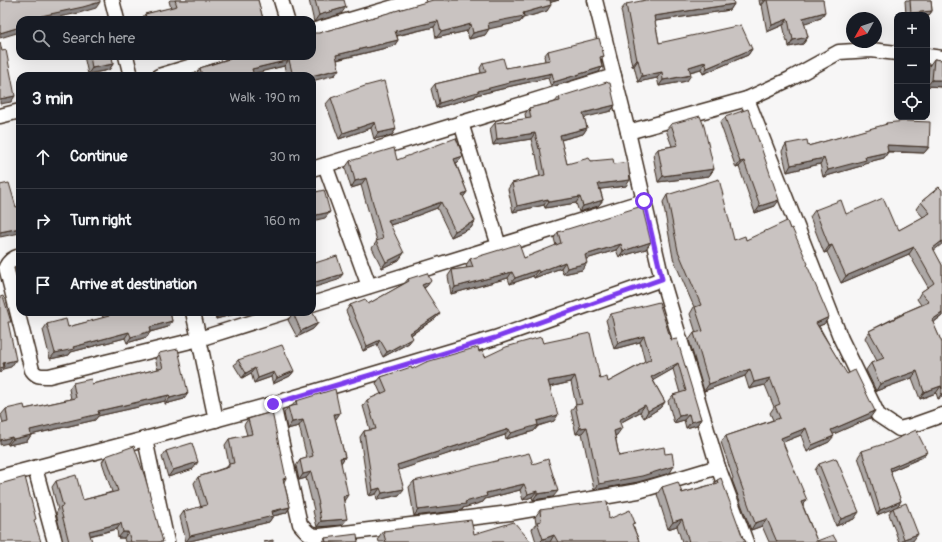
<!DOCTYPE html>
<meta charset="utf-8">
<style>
body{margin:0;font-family:Pangolin,sans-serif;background:#20242c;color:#f1f3f6}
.controls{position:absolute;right:12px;top:12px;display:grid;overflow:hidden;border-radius:8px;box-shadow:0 4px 16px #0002}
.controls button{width:36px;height:36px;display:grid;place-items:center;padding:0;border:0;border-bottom:1px solid #363941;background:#171b24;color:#f1f3f6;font:20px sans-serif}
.compass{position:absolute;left:846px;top:12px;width:36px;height:36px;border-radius:50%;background:#171b24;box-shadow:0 4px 16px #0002;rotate:230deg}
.stop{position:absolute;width:12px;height:12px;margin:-9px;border:3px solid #7c3aed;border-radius:50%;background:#fff}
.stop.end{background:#7c3aed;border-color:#fff;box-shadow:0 1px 4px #0008}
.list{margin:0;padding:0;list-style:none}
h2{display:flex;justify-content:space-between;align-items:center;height:52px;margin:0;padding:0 16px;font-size:17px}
h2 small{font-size:13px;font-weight:400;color:#9ea1a6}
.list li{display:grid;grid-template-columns:26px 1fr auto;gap:12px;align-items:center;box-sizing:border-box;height:64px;padding:0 16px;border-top:1px solid #363941}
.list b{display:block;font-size:15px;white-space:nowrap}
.list em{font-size:13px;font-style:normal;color:#9ea1a6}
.icon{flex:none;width:22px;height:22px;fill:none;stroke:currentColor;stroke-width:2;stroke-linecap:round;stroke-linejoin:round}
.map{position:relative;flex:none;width:942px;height:542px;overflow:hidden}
.search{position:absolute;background:#171b24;box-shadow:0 4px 16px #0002;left:16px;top:16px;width:300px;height:44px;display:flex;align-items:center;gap:10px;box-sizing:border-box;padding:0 14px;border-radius:12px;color:#9ea1a6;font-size:15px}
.panel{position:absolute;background:#171b24;box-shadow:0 4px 16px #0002;left:16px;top:72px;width:300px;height:244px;border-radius:12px}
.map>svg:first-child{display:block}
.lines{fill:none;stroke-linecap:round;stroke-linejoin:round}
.minor-casing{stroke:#3b2a1e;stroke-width:17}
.minor{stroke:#fff;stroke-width:14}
.wall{fill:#ada8a6;stroke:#3b2a1e}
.shaded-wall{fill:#8d8887;stroke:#3b2a1e}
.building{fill:#c9c3c1;stroke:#3b2a1e}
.route{stroke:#7c3aed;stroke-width:5}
</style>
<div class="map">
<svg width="942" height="542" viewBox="0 0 942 542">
<rect width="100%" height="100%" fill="#f7f6f6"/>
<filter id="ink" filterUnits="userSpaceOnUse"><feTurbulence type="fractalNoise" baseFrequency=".025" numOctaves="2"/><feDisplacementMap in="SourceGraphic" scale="8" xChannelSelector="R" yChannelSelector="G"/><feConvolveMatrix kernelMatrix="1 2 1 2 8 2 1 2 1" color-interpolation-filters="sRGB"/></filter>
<g filter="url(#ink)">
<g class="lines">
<defs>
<g id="minor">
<path d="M112,0L117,20"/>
<path d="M281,0L287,20"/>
<path d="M595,0L628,132L662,279L718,467L746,542"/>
<path d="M312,31L418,0"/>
<path d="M126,56L131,76"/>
<path d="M927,56L942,58"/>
<path d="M159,76L225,56"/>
<path d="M747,99L841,339L878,415L899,429L911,426L942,415"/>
<path d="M0,116L20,111"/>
<path d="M461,123L499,246"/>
<path d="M628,132L747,99L790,79L839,52L871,50L897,53"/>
<path d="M325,165L369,286"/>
<path d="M312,169L614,76"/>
<path d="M20,256C13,258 9,261 6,267L32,370C37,377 41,376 49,376L199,339L285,312"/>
<path d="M312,304L644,201"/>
<path d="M193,312L199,339L216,420"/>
<path d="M273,404L300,524C307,532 309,536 320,536L510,513L638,491L718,467"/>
<path d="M145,439L167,542"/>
<path d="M35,468L55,542"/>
<path d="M0,477L145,439L273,404L495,338L662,279"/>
</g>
</defs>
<use href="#minor" class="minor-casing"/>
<use href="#minor" class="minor"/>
</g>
<g class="wall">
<path d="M170,0H258L263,19V20H141L145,14L171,8L169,1Z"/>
<path d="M309,0H344L341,14L314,22Z"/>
<path d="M432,0H559L551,2L547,11L523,18L520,22L489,28L485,35L469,39L467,31L436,38L434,27L397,36L398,40L394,46L337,60L339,69L335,75L287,76L284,66L254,73V76H197L196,74L200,68L233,57V56H312L319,33L431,1Z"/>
<path d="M759,0H823L821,18L804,23L808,37L803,44L789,47L788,41L787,42L783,25L767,32L762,5H760Z"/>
<path d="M906,0H931L932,11L927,18V15H906L905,1Z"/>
<path d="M626,4H734L730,10L655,21L659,43L752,49L748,55L703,74L701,69L690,72L687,81L659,86L657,78L638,82L634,66H632L621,10Z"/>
<path d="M548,51L604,56L601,60L602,67L599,72L551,87L548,78L507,87L506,88L476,95L475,97L436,108L431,89L435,84L481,73L480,68L483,63L506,68L545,61L544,56Z"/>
<path d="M84,56H112L113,64L109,70L88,74Z"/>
<path d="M934,59L942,60V87L927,86L929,66Z"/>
<path d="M559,97L615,105L611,111L584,117L587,128L583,134L561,140L567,164L591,161L614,164L626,186L600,189L603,200L598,206L579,212L576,203L545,208L544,205L513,212L508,189L512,183L540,176L536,154L535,155L531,139L493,145L490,129L495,123L526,119L525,114L529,108L555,102Z"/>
<path d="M331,98L396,129L392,135L374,139L371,128L339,139L326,104Z"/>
<path d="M725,117L775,206L755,213L739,167L736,168L720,123Z"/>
<path d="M886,123L929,147L924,153L888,152L884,158L864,163L861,166L823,177L820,164L787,172L782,151L786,144L808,146L885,125Z"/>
<path d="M671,124L714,169L709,176L658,182L653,155L658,149L672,146L666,130Z"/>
<path d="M463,156L458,162L456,163L467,192L463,197L475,221L471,228L451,237L437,208L408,219L407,220L390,225L399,260L382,268L372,248L377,241L361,185L351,188L345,168L350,161L397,160Z"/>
<path d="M939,187L934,251L942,265V316L933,323L942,343V397L938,399L936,393L920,399L912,378L876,391L866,370L871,363L877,361L865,338L869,331L902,314L903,313L921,305L917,299L921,292L928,287L909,254L841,283L827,252L824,253L810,217L815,210L846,214L895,226L899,230L923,217L916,209L921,202Z"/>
<path d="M667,195L734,240H746L790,229L807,266L824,324L819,326L870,418L833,434L829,442L807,452L801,435L783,442L803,506L817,541L837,542H769L762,526L751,530L732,480L733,478L721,442L726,436L773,420L770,413L774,407L765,385L749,389L745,376L704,391L689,340L694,333H696L690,314L694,307L673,258L663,202Z"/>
<path d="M558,232L646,249L619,257L616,250L586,259L582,270L563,274L561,268L534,278L533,276L510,284L508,278L451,294L448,276L452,270L467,268L466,265L470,259L524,258L556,246L554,238Z"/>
<path d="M408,279L427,286L424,288L436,318L411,335L409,343L383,357L377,345L363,351L346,311L350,305L368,304L404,284Z"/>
<path d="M102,312H170L172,321L168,327L150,332L147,337L127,343L125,338L71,352L69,355L50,359L43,330L47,324L68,327L103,318Z"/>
<path d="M214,312H237L235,314L216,319Z"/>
<path d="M293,312H312L318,323L313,329L297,337L288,320L293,313Z"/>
<path d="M611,314L671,340L701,419L697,425L686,428L684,420L674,423L668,401L673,395L680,393L673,369L653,380L665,402L660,408L644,418L640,412L620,423L617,435H615L619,456L665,454L670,473L638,482L594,490L582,433L576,434L571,411L575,405H576L571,382L550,387L554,421L538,426L534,431L506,439L505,435L398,470L399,495L377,500L376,494L369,496L360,437L364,431L370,430L363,406L367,400L381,394L376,383L381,377L479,352L485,357L543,343L600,379L608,382L645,362L640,342L614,349L606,320Z"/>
<path d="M159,353L188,393L184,399L165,404V401L98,416L95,420L31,435L27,441L8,445L1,415L6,409H25L71,399L69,389L73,383L92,384L158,369L155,359Z"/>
<path d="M238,360L294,371L290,376L273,384L271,377L254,383L251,373L242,378L234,365Z"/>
<path d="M296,401L336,419H335L345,457L341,463L344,501L342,525L317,527L313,511L314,510L306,478L299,480L296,466L300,460L307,458L299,426L287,429L284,413L288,407L292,406Z"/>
<path d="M248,419L286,478L284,482L290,507L286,513L273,516L269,522L186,542L180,517L184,511L201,507L194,483L198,477L227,467L229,464L225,445L229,439L247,435L244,425Z"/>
<path d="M166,451L193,469L168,477L162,457Z"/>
<path d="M862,451L923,457L891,471L892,474L891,475L901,501L897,506L913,541L910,542H899L889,514L892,508L877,515L858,457Z"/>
<path d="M106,456L163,542H125L124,538H118L117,529L90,536L92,542H63L56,513L58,510L52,487L56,481L83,500L112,492L102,462Z"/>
<path d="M533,464L553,497L533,500L532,497L523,500L520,490L485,499L483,502L463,508L462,510L414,516L409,487L414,481Z"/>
<path d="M819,464L854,519L836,526L815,470Z"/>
<path d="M717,480L743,538L746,542H682L677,526L668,529L657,494L662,487L682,493L714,484Z"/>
<path d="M540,510L609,519L633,526L639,541L638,542H536L532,529L536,524L535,517Z"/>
<path d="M383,531L474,534L531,542H379L378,538Z"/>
<path d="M325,538L358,542H323Z"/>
</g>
<g class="shaded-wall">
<path d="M548,0H559L545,4Z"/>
<path d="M764,0H766L762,5H760Z"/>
<path d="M100,2L96,8L79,13L44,20H38L41,16Z"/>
<path d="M734,4L730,10L649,22L654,16Z"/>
<path d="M551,5L547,11L523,18L520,22L484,30L488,23Z"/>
<path d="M346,7L341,14L314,22L319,15Z"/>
<path d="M932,11L927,18V15H910L911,13Z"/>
<path d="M825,12L821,18L799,25L803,18Z"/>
<path d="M788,19L783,25L767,32L772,25Z"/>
<path d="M438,21L434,27L391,37L395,31Z"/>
<path d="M471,24L467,31L436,38L441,32Z"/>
<path d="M20,27V32L0,38V33Z"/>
<path d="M489,29L485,35L469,39L473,33Z"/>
<path d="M808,37L803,44L789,47L793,40Z"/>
<path d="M398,40L394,46L331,61L336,55Z"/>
<path d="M752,49L748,55L703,74L707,68Z"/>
<path d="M289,60L284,66L248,75L252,69Z"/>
<path d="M637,60H638L634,66H632Z"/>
<path d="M705,62L701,69L685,73L689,67Z"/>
<path d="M113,64L109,70L88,74L92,68Z"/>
<path d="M602,67L599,72L551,87L554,82Z"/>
<path d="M339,69L335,75L312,81V76Z"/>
<path d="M662,72L657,78L638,82L642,76Z"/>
<path d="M552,73L548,78L507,87L506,88L476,95L475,97L436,108L439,103L478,91L509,82Z"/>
<path d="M691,75L687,81L659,86L663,80Z"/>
<path d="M932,80H942V87L927,86Z"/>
<path d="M15,96L11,102L0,104V99Z"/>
<path d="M615,105L611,111L579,119L583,113Z"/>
<path d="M375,122L371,128L339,139L343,133Z"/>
<path d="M587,128L583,134L556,141L560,135Z"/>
<path d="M396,129L392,135L374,139L378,133Z"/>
<path d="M535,133L531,139L493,145L497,139Z"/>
<path d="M887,145L929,147L924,153L882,151Z"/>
<path d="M888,152L884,158L864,163L861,166L823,177L828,170L865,157Z"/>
<path d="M463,156L458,162L450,166L454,159Z"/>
<path d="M824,158L820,164L787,172L791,165Z"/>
<path d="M744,161L739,167L736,168L740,162Z"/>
<path d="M714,169L709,176L658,182L663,176Z"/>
<path d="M366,178L361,185L351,188L355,181Z"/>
<path d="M630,180L626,186L594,190L598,184Z"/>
<path d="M467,192L462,199V194Z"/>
<path d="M580,197L576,203L545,208L549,202Z"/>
<path d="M548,199L544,205L513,212L517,206Z"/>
<path d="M603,200L598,206L579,212L583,206Z"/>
<path d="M779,200L775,206L755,213L760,206Z"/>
<path d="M441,202L437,208L408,219L407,220L383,227L388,220L411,213Z"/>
<path d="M330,212L325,218L312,221V216Z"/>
<path d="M475,221L471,228L451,237L455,231Z"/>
<path d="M20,228V233L0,237V232Z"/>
<path d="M942,241V244L928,255L933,248Z"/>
<path d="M651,242L646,249L619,257L623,251Z"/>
<path d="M621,244L616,250L580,261L585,255Z"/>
<path d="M832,245L827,252L824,253L829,246Z"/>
<path d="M914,247L909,254L841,283L846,276Z"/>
<path d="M404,253L399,260L382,268L386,262Z"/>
<path d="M565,262L561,268L534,278L539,272Z"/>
<path d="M587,263L582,270L563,274L567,268Z"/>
<path d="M538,270L533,276L510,284L515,278Z"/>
<path d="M512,272L508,278L451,294L455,287Z"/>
<path d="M343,274L338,280L312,288V283Z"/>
<path d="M431,281L427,286L418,291L422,285Z"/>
<path d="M220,312H237L235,314L216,319Z"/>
<path d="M440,313L436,318L406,338L410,333Z"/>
<path d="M942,313V316L927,327L932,320Z"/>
<path d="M829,317L824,324L811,329L816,323Z"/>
<path d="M172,321L168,327L150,332L147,337L127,343L131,337L150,327Z"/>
<path d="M318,323L313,329L297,337L301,331Z"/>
<path d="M129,332L125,338L71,352L69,355L50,359L55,353L73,347Z"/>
<path d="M644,336L640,342L614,349L618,343Z"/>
<path d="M413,338L409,343L383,357L387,352Z"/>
<path d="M380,340L377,345L363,351L367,346Z"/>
<path d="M16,360L11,367L3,369L0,373V367L3,363Z"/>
<path d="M678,363L673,369L647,384L651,377Z"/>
<path d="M255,368L251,373L242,378L246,373Z"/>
<path d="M750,369L745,376L704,391L709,384Z"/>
<path d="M294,371L290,376L273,384L277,378Z"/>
<path d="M917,371L912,378L876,391L880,384Z"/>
<path d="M274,372L271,377L254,383L258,378Z"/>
<path d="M575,376L571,382L544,388L548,381Z"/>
<path d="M770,378L765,385L749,389L754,382Z"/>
<path d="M941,386L936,393L920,399L924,392Z"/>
<path d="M188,393L184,399L165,404L170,398Z"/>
<path d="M942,393V397L938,399Z"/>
<path d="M169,395L165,401L98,416L95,420L26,436L30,430L98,411Z"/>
<path d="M665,402L660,408L644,418L648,411Z"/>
<path d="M645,405L640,412L614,426L619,420Z"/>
<path d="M875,411L870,418L827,437L831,430Z"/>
<path d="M340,413L336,419L329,420L334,414Z"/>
<path d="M689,414L684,420L674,423L679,416Z"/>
<path d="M558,415L554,421L538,426L534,431L506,439L511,433L537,421Z"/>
<path d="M701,419L697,425L686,428L691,422Z"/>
<path d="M303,420L299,426L287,429L292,422Z"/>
<path d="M587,427L582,433L576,434L580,428Z"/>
<path d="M622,428L617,435L610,437L614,431Z"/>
<path d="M806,428L801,435L776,445L781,438Z"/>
<path d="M509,429L505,435L393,472L397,465Z"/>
<path d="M31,435L27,441L8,445L13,439Z"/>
<path d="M834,436L829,442L807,452L812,445Z"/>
<path d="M12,437L8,443L0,445V440Z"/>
<path d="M927,452L923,457L886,473L890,468Z"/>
<path d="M345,457L341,463L340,458Z"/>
<path d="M198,462L193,469L168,477L173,470Z"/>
<path d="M674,466L670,473L638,482L594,490L599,484Z"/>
<path d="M311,472L306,478L299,480L303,474Z"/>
<path d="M524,484L520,490L485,499L483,502L463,508L462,510L414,516L418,510L465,502L486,493Z"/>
<path d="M380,488L376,494L369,496L373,490Z"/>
<path d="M404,489L399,495L377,500L382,493Z"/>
<path d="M537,491L532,497L523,500L528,494Z"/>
<path d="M558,491L553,497L533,500L537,494Z"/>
<path d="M348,495L344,501L343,496Z"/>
<path d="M807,500L802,507L801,502Z"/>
<path d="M901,501L897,507L877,515L880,510Z"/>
<path d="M290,507L286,513L273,516L269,522L186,542L190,536Z"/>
<path d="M859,512L854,519L836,526L841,519Z"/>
<path d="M347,519L342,525L317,527L321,521Z"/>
<path d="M682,519L677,526L668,529L673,522Z"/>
<path d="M767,519L762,526L751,530L755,523Z"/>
<path d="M121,523L117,529L84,537L89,531Z"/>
<path d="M123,532H128L124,538H118Z"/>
<path d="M918,534L913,541L910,542H902L904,539Z"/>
<path d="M554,535L550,542H540L543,539Z"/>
</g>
<g class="building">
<path d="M0,0H100V2L83,7L41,16L42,20H20V27L0,33Z"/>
<path d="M175,0H258L263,19L261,20H147L145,14L177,6Z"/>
<path d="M315,0H344L346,7L319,15Z"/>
<path d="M433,0H550L551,5L523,13L524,16L488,23L489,29L473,33L471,24L441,32L438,21L395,31L398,40L336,55L339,69L311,76H293L289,60L252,69L254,76H202L200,68L232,58L235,56H312V33H319Z"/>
<path d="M646,0H733L734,4L654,16L659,43L741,25L752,49L707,68L705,62L689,67L691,75L663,80L662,72L642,76L638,60H637L626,4Z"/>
<path d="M767,0H823L825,12L803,18L808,37L793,40L792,35H791L788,19L772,25Z"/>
<path d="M910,0H931L932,11L911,13Z"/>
<path d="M599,38L604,56L600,57L602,67L554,82L552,73L509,82V83L478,91V92L439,103L435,84L486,72L483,63L503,58L506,68L550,60L548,51Z"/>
<path d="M0,42L2,51L6,50L15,96L0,99Z"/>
<path d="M90,56H112L113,64L92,68Z"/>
<path d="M934,59L942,60V80H932Z"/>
<path d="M384,81L396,129L378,133L375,122L343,133L331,98L365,86Z"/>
<path d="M607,82L608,83H610L615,105L583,113L587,128L560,135L567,164L589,158L591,161L613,159L614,164L628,162L630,180L598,184L603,200L583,206L580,197L549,202L548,199L517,206L512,183L545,175L540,148L539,149L535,133L497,139L495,123L531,118L529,108L560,101L559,97Z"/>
<path d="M748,109L779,200L760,206L744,161L740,162L725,117Z"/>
<path d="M700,116L704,126L714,169L663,176L658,149L678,145L671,124Z"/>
<path d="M906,121L930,122L929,147L887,145L888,152L865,157L866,160L828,170L824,158L791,165L786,144L807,140L808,146L887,124L886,123Z"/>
<path d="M456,138L463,156L454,159L467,192L462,194L475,221L455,231L441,202L411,213L412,214L388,220L404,253L386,262L376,241L383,239L366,178L355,181L350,161L394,148L397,160Z"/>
<path d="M312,176L316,192L324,190L330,212L312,216Z"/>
<path d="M719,179L734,240L745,236L746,240L787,221L790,229L792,228L808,264L807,265L829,317L816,323L847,374L855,370L875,411L831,430L834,436L812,445L806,428L781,438L807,500L801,502L817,541L833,535L837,542H777L767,519L755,523L737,473L738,472L726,436L780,418L775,406L780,404L770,378L754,382L750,369L709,384L694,333L703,331L695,307L701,305L678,251L667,195Z"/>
<path d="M9,183L16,207L20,206V228L0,232V185Z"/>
<path d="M939,187L942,190V241L933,248L942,265V313L932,320L942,343V389L941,386L924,392L917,371L880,384L871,363L884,358L869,331L904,314L903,313L929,302L921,292L934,283L914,247L846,276L832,245L829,246L815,210L841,200L846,214L883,198L895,226H897L899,230L930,213L921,202Z"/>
<path d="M642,206L651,242L623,251L621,244L585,255L587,263L567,268L565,262L539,272L538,270L515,278L512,272L455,287L452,270L473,267L470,259L519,244L524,258L561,243L558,232Z"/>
<path d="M337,256L343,274L312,283V264Z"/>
<path d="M427,273L431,281L422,285L440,313L410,333L413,338L387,352L380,340L367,346L350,305L365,299L368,304L409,281L408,279Z"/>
<path d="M3,296L11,322H8L16,360L3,363L4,367L0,368V297Z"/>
<path d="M659,302L671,340L677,339L701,419L691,422L689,414L679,416L673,395L686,391L678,363L651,377L665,402L648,411L645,405L619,420L622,428L614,431L619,456L664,447L665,454L672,453L674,466L642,476L599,484L587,427L580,428L575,405L582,404L575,376L548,381L558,415L537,421L538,425L511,433L509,429L397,465L404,489L382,493L380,488L373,490L364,431L376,429L367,400L387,391L381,377L411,367L412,369L426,362L478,347L479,352L483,351L485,357L506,347L541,337L543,343L590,333L600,379L607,377L608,382L651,359L644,336L618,343L611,314Z"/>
<path d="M312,311L318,323L301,331L293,313L295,312H312Z"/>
<path d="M108,312H170L172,321L150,327L151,331L131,337L129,332L73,347L74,349L55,353L47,324L66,319L68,327L109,316Z"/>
<path d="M282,345L294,371L277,378L274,372L258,378L255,368L246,373L238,360Z"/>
<path d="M178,349L188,393L170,398L169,395L98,411L99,414L30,430L31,435L13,439L12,437L0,440V424L8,422L6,409L24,405L25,409L76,398L73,383L91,379L92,384L163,368L159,353Z"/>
<path d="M335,389L340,413L334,414L345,457L340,458L348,495L343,496L347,519L321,521L318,504H319L311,472L303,474L300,460L313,456L303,420L292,422L288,407L297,405L296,401Z"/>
<path d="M272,412L286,478L283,479L290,507L272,511L273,516L190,536L184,511L207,505L198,477L229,467V464L234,463L229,439L252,434L248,419Z"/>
<path d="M916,430L927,452L890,468L892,474H891L901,501L880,510L862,451L890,442Z"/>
<path d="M192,443L198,462L173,470L166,451Z"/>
<path d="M134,446L145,477L163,542H131L128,532H123L121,523L89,531L92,542H69L60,507L63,506L56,481L76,475L83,500L118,491L106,456Z"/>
<path d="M529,453L533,464L548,459L558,491L537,494V491L528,494L524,484L486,493L487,496L465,502L466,504L418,510L414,481Z"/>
<path d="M836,458L859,512L841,519L819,464Z"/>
<path d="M25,477L36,519L34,520L41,542H0V484Z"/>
<path d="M721,478L743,538L746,542H689L682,519L673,522L662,487L678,482L682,493L718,483L717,480Z"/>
<path d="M607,501L609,519L630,510L635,523L632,524L639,541L637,542H558L554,535L543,539L537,522L541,521L540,510L574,505Z"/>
<path d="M906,503L918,534L904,539L893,508Z"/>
<path d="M471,520L474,534L514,522L531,542H386L383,531Z"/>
<path d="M357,534L358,542H326L325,538Z"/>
<path d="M273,540V542H264Z"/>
</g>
</g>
<g class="lines" filter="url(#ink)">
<path class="route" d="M273,404L495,338L662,279L644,201"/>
</g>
</svg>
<div class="controls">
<button>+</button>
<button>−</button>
<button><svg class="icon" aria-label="locate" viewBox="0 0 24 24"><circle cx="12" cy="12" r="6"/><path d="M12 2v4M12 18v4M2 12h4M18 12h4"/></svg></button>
</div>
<svg class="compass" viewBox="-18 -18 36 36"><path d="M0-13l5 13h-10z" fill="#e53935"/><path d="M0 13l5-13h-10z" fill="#9ea1a6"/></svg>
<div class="stop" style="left:644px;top:201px"></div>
<div class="stop end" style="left:273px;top:404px"></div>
<div class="search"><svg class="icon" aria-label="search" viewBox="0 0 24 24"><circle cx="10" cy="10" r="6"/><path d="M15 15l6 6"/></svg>Search here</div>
<section class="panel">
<h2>3 min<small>Walk · 190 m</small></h2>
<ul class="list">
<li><svg class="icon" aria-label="ahead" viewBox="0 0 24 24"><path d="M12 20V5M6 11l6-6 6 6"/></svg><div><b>Continue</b></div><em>30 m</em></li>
<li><svg class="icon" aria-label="right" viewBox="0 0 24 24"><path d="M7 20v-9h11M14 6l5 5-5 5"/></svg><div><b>Turn right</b></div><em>160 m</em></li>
<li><svg class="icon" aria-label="arrive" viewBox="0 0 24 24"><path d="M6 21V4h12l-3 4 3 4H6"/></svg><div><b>Arrive at destination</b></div></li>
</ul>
</section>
</div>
